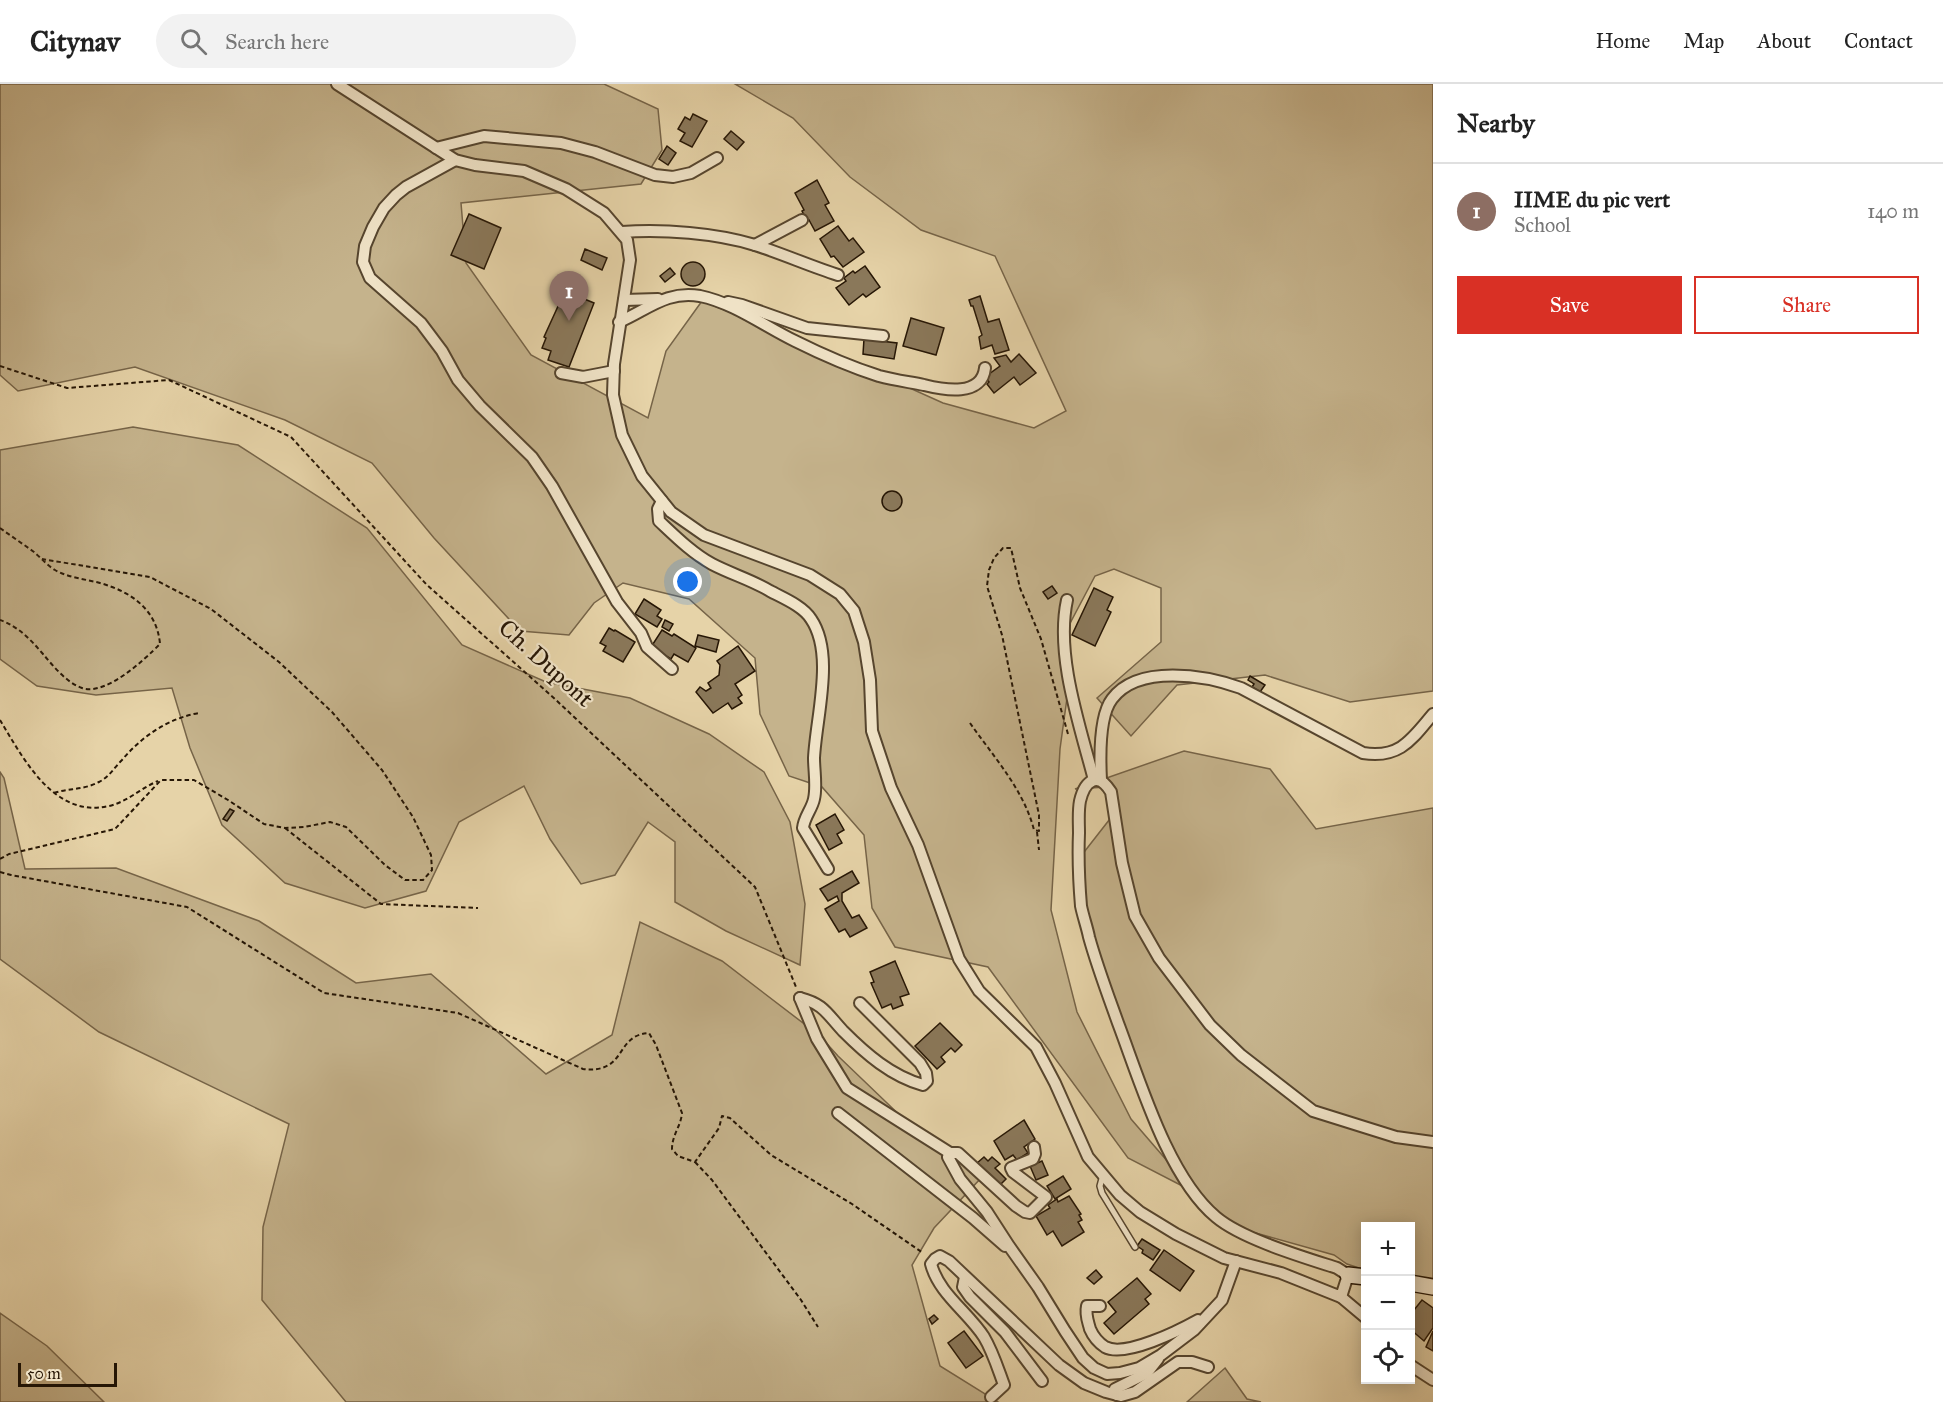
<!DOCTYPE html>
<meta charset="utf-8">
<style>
body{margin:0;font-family:"IM FELL Great Primer",serif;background:#f2f2f2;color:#222}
.controls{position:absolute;right:18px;bottom:18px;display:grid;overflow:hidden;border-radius:0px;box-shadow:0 3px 15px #0003}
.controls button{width:54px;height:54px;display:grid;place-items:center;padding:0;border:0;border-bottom:2px solid #e0e0e0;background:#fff;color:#222;font:30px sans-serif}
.scale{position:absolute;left:18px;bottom:15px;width:99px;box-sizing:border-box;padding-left:6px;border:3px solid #261605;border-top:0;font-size:16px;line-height:21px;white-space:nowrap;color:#261605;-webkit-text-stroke:4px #efe2c6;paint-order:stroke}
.you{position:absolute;left:688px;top:498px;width:21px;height:21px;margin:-15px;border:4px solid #fff;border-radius:50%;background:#1a73e8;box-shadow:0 0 0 9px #1a73e833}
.badge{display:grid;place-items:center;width:39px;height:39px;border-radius:50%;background:#d93025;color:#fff;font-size:20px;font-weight:700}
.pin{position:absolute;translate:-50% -50px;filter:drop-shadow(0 2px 3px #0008)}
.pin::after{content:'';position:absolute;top:32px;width:21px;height:18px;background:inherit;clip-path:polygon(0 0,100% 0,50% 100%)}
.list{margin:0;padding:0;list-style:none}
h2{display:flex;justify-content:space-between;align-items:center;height:78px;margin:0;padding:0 24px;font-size:26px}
h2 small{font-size:20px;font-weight:400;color:#767676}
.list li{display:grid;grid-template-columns:39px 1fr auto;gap:18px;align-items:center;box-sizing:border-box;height:96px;padding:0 24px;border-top:2px solid #e0e0e0}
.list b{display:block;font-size:22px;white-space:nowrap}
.list p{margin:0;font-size:20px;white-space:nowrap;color:#767676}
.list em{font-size:20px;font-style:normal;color:#767676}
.actions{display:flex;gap:12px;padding:18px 24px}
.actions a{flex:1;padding:14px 0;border:2px solid #d93025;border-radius:0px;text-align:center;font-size:21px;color:#d93025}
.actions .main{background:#d93025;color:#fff}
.icon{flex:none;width:33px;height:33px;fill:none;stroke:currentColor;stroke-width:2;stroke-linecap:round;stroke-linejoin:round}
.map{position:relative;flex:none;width:1433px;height:1318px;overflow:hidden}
header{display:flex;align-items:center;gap:36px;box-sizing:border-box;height:84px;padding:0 30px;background:#fff;border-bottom:2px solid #e0e0e0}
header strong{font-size:28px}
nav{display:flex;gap:33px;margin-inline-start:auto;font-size:21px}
.search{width:420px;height:54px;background:#f2f2f2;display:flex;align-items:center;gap:15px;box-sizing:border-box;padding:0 21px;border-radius:33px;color:#767676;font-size:22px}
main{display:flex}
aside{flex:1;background:#fff}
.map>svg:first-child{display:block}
.green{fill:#c5b38c;stroke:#766448;stroke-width:1.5}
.building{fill:#8a785a;stroke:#261605;stroke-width:1.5}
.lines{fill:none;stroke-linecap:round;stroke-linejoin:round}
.lane-casing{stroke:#56452e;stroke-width:8}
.street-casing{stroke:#56452e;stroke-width:14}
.secondary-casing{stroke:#261605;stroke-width:18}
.path{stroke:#261605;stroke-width:2;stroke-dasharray:4.5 3;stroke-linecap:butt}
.lane{stroke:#efe2c6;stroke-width:5}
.street{stroke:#efe2c6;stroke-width:10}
.secondary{stroke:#efe2c6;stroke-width:15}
.labels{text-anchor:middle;stroke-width:4.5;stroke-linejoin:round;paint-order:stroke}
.street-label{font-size:24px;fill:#261605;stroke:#efe2c6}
</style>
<header>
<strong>Citynav</strong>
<div class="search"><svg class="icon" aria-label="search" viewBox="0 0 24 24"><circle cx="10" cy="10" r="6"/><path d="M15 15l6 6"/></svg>Search here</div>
<nav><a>Home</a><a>Map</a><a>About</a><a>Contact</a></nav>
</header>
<main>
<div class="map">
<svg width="1433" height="1318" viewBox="0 0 1433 1318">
<rect width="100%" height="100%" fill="#e6d3a8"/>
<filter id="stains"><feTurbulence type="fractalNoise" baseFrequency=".00333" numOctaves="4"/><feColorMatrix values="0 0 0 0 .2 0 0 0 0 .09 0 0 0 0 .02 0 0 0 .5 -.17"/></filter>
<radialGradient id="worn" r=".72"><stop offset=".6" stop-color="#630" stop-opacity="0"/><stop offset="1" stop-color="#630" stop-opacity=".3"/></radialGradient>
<g class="green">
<path d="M0,0H604L658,25L662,66L641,100L461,119L466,179L531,271L648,334L666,267L702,217L823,265L943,319L1034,344L1066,327L995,172L921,146L850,93L793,34L735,0H1433V607L1350,618L1265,591L1177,601L1131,652L1097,614L1161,558V504L1114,485L1095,492L1066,547L1067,614L1060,665L1051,826L1077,928L1131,1035L1194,1108L1128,1074L988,883L895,863L872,824L864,751L822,703L789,692L760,630L755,574L689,515L623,499L594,519L569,551L520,547L434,454L372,379L285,336L135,283L18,307L0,291Z"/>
<path d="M133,343L238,361L367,444L462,561L546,598L630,614L709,650L764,688L790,738L805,820L800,881L726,847L675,818V758L648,738L615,791L581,800L550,755L524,702L459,738L426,807L365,824L285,799L222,741L190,664L172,604L96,611L37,602L0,575V366Z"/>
<path d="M1184,667L1270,685L1316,745L1433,724V1204L1411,1198L1410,1142H1366L1365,1186L1347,1180L1334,1171L1252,1148L1227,1137L1202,1121L1157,1038L1107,907L1074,781L1113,731L1106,703L1075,705Z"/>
<path d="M0,688L4,694L25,785L116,784L259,837L356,899L431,890L546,990L612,951L640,838L722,877L820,952L838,972L911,1042L981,1094L934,1144L912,1181L940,1282L998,1318H346L262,1216L263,1143L289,1040L99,948L0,875Z"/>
<path d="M0,1229L47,1262L104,1318H0Z"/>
<path d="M1225,1284L1247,1315L1261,1318H1187Z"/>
</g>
<g class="building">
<path d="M693,30L707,37L692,63L680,57L685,49L678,45L685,33L690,36Z"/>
<path d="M731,47L744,58L737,66L724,55Z"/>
<path d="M667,62L676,69L668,81L659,75Z"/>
<path d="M817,96L829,119L825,121L834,137L815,147L809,136L807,137L802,127L804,126L795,109Z"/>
<path d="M469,130L501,144L484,185L451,171Z"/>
<path d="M838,142L849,157L853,154L864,168L843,183L834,172L831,173L820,155Z"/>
<path d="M585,165L607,174L602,186L581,176Z"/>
<circle cx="693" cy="190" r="12"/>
<path d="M865,182L880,203L866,213L863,210L849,221L836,204L846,197L844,194L853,187L855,189Z"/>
<path d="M670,184L675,190L665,198L660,192Z"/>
<path d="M565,207L594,219L569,283L548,276L551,267L542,264L546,254L544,253Z"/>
<path d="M980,212L988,238L999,235L1009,266L995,270L992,261L981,265L979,253L982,251L973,222H971L969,216Z"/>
<path d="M911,234L944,244L936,271L903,262Z"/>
<path d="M864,255L897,259L894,275L863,270Z"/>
<path d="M1019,270L1036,289L1020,301L1014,293L994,309L987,300L989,298L985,293L1000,282L994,274L1006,271L1011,278Z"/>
<circle cx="892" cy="417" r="10"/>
<path d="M1052,502L1057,509L1048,515L1043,508Z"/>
<path d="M1094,504L1113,513L1107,526L1111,528L1095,562L1072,551Z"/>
<path d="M644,515L661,526L657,532L662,535L657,543L635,530Z"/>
<path d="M665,536L673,540L669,547L662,543Z"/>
<path d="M609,544L614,547L615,546L635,558L623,578L603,567L606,562L600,559Z"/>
<path d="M662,546L672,552L674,550L696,564L688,578L674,570L671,575L651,563Z"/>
<path d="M698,551L719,556L716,568L695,562Z"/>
<path d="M738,562L755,587L735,600L742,611L738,614L742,619L732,625L728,619L713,629L696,608L700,603L706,607L711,604L708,599L719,591L720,581L717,577Z"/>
<path d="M1250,592L1265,601L1260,608L1252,603L1254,600L1248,596Z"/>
<path d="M230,725L234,727L227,737L223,735Z"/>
<path d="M835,730L844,746L837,750L842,759L829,766L816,741Z"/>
<path d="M852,787L859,799L842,809V817L852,834L859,831L867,844L850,853L845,845L839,848L825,825L839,817L837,812L828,817L820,805Z"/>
<path d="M895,877L909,910L900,913L903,921L893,925L891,920L882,924L871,899L874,898L870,888Z"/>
<path d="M940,939L962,961L955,968L951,964L941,973L945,978L937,985L915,962Z"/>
<path d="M1024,1036L1035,1055L1024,1063L1028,1069L1017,1076L1013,1071L1005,1076L994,1057Z"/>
<path d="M984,1073L988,1077L992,1073L1000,1080L995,1084L1006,1095L999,1102L976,1080Z"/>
<path d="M1042,1077L1048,1091L1036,1096L1030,1082Z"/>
<path d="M1063,1092L1071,1105L1055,1115L1047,1102Z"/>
<path d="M1069,1112L1081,1130L1079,1131L1082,1136L1078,1138L1084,1148L1062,1162L1053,1147L1047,1151L1036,1132L1050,1124L1048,1121L1057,1115L1058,1118Z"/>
<path d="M1142,1155L1160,1166L1153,1176L1142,1169L1143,1166L1137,1162Z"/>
<path d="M1164,1166L1194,1187L1180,1207L1150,1186Z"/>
<path d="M1096,1186L1102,1193L1094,1200L1087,1194Z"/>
<path d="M1137,1194L1151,1210L1145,1215L1149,1220L1114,1250L1104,1239L1116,1228L1108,1218Z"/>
<path d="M1422,1216L1433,1224V1244L1424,1257L1410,1245V1231Z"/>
<path d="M934,1231L938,1235L932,1240L929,1235Z"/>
<path d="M964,1247L983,1272L966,1284L948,1259Z"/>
<path d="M1433,1247V1267L1426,1263Z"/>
</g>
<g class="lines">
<defs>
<path id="lane" d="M1103,1091L1100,1102L1102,1109L1135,1163"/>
<g id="street">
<path d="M337,0L455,76L475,81L524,87L566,105L604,129L627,156L630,176L614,280L613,311L622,351L642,392L671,428L704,451L810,491L840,510L854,527L864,558L870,596L872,647L891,704L918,761L959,875L979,907L1036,963L1055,999L1088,1073L1120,1111L1140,1128L1176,1150L1224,1174L1281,1189L1341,1213L1348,1191L1337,1184C1303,1173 1242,1155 1216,1133C1168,1093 1140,997 1118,939C1108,911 1097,882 1089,853C1087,843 1083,832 1081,822C1079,798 1078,773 1079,749C1079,739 1078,727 1080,717C1085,696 1098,687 1111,708L1122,779L1135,832L1159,874L1210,941L1241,971L1313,1027L1396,1053L1433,1058"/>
<path d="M436,64L484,52L561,59L595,68L655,91L673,93L691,89L717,74"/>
<path d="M455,76L406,103L396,111L384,124L373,143L365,162L363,178L370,194L421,239L442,267L458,296L480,322L532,373L552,402L617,518L641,549L647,563L672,585"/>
<path d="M622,148C663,145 716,149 755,161C783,170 810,182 838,191"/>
<path d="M755,161L802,136"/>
<path d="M624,216L658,215"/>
<path d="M728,218L742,221L807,244L883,252"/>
<path d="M619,238C647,226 667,206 700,212C734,219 764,242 795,257C819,269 854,284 879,292C894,296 909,298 924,301C944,306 982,313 985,284"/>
<path d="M561,289L583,293L614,287"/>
<path d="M662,417L658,425L659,437C675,452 692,469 712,480C731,490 752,496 770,507C783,514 803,522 811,535C835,570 816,633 814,674C814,687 817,702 814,715C812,725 804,733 803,744L828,785"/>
<path d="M1067,516C1055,571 1080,642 1094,696"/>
<path d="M1101,696C1100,676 1099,632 1112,615C1138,580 1205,591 1241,604L1363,669C1400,675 1412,655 1433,630"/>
<path d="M800,914C824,920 827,930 843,947C866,970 891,992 923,1001L927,997L926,989L920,979L860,919"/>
<path d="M800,914L817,955L847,1004L950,1069"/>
<path d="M838,1029L973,1134L1005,1162"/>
<path d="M950,1069L948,1073L960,1095L987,1128L1009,1162L1038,1203L1065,1247L1083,1274L1094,1284L1107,1290L1120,1289L1139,1284L1161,1271L1194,1246L1222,1216L1236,1177"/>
<path d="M950,1069H958L1016,1122L1025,1128L1030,1129L1046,1113L1013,1088L1011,1084L1033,1075L1035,1070L1034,1063"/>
<path d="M965,1193L963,1203L970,1213L1005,1248L1042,1297"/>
<path d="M1341,1213L1366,1234"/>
<path d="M1100,1222H1087C1085,1231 1088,1237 1090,1245C1093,1252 1099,1259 1105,1263C1125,1274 1180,1246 1198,1236"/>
<path d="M1410,1281L1433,1296"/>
<path d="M1117,1311L1115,1305L1147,1289L1158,1275"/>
<path d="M991,1313L1004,1301C998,1285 993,1268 984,1253C968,1228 939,1210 931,1180L935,1175L940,1172L949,1177L1059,1281L1084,1299L1106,1308L1121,1312L1135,1308L1178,1278H1192L1208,1283"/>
</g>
<g id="secondary">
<path d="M1348,1191L1366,1193"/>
<path d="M1410,1199L1433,1203"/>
</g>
</defs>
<use href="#lane" class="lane-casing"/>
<use href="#street" class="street-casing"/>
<use href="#secondary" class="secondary-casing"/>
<g class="path">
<path d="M0,282L67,304L169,296L291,353L426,500L556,616L755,803L796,903"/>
<path d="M0,444C11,452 23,460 34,468C41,474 48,482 55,486C69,494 85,495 100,499C132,508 157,526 160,560C144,576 106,612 82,604C67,599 53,582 43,570C30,555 19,543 0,536"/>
<path d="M0,636C23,674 54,735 109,722C127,718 141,704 158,697"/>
<path d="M970,639C993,672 1024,706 1034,746L1039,747V731L1002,551L987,502L989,486L994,474L1003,464H1011L1020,504L1041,555L1068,650"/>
<path d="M54,709C69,704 84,706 99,698C109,693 114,684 122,676C142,652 169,634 199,629"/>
<path d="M285,744L381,820L478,824"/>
<path d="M1037,748L1039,766"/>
<path d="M0,775L9,770L115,745L161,696H194L228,716L264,740L285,744L304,743L330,738L346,743L385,781L405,796H423L432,786L431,771L413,733L382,686L332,628L279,578L211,525L150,493L42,475"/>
<path d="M0,788L11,791L187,823L324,909L458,929L583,985C628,990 614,951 649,949L656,961L682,1029C681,1042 672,1051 672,1065L678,1072L695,1078L719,1044L722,1032L730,1034L771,1071L852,1120L923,1169"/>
<path d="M695,1078L712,1096L801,1216L818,1243"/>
</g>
<use href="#lane" class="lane"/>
<use href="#street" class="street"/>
<use href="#secondary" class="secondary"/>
</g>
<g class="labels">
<g class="street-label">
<text transform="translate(546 579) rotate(42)" y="8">Ch. Dupont</text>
</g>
</g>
<rect width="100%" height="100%" filter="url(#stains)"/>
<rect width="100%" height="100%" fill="url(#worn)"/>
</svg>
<div class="controls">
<button>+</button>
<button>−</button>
<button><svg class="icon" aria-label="locate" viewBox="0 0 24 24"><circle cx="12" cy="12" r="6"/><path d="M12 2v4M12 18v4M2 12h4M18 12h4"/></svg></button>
</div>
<div class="scale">50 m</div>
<div class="you"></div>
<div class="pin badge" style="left:569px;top:237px;background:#8d6e63">1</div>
</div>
<aside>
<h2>Nearby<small></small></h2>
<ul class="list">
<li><span class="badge" style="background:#8d6e63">1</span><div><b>IIME du pic vert</b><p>School</p></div><em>140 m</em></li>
</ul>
<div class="actions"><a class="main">Save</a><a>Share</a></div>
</aside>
</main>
